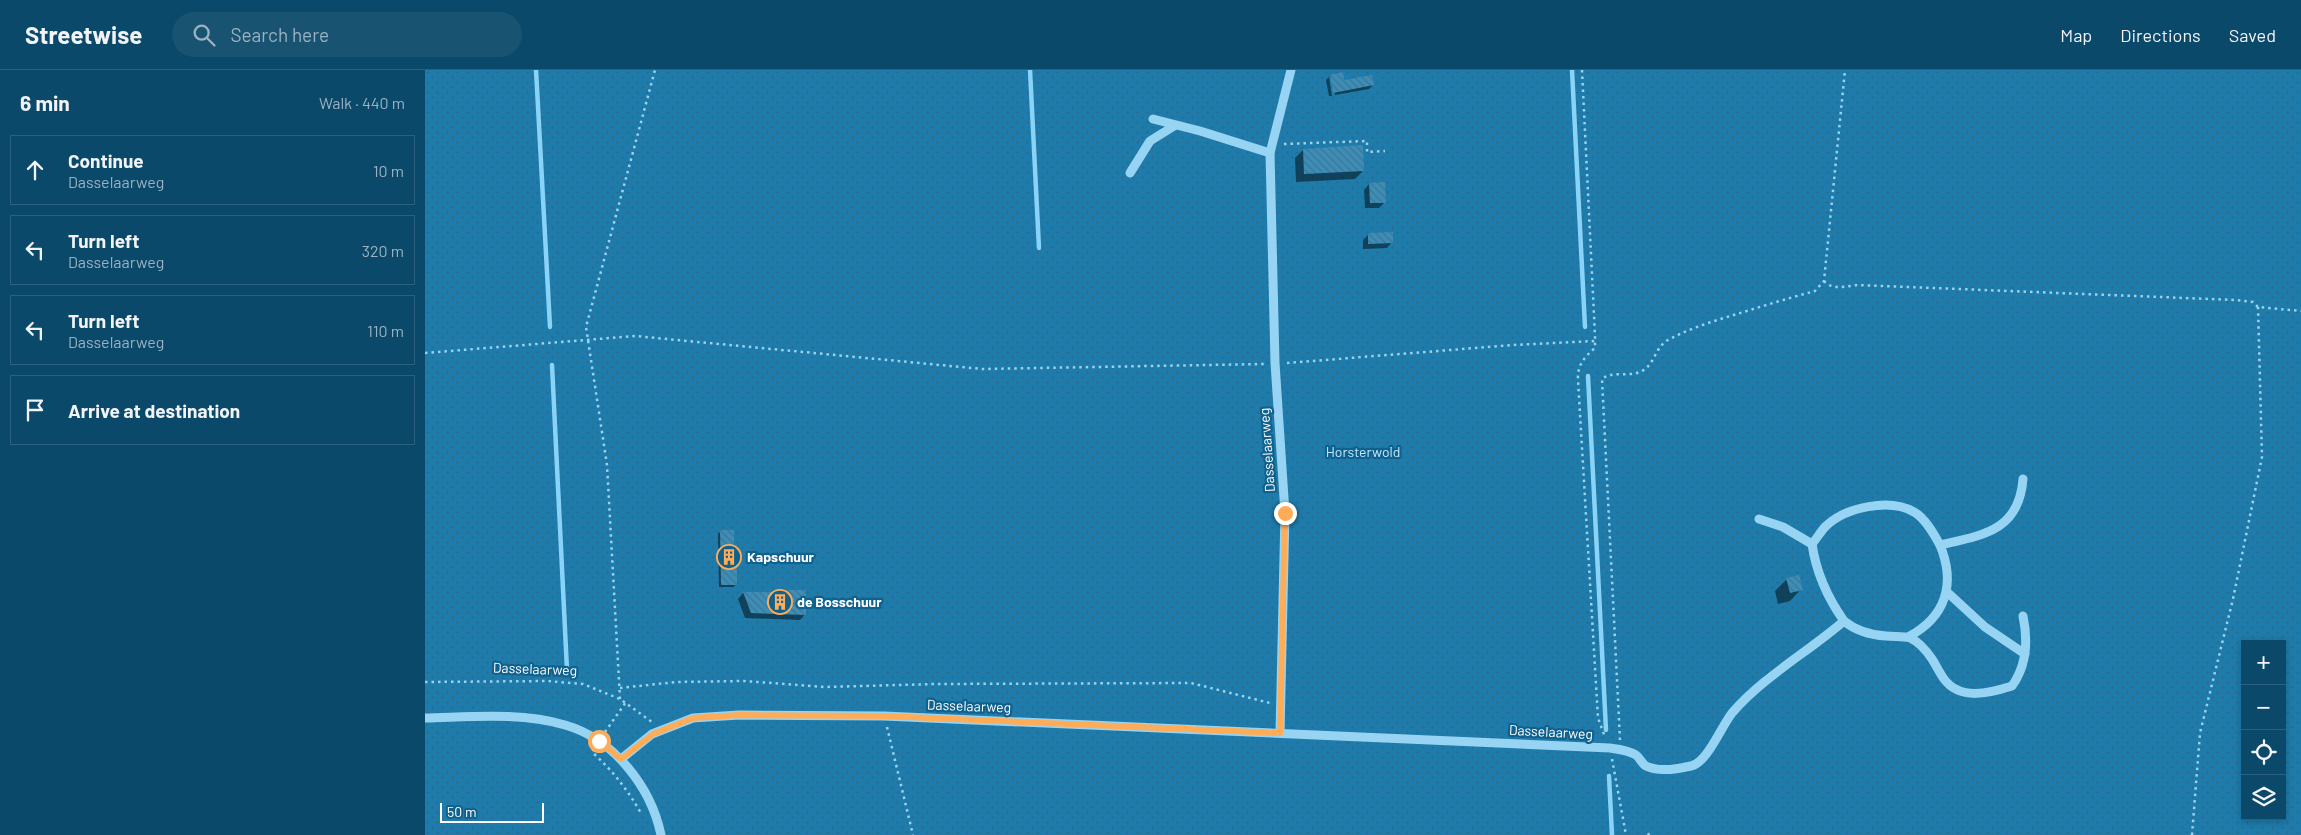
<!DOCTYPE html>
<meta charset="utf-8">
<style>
body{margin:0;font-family:Barlow,sans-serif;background:#195372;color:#f1f3f6}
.controls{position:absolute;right:15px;bottom:15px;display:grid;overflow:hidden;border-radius:0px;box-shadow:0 2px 8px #0003}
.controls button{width:45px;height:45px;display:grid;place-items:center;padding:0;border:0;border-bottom:1px solid #2b617e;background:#0b496a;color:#f1f3f6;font:25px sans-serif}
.scale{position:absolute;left:15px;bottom:12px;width:104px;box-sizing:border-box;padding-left:5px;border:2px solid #fff;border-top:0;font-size:14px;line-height:18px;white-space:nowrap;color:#fff;-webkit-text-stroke:4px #0f618e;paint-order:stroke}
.stop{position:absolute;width:15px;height:15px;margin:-11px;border:4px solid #ffac59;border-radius:50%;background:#fff}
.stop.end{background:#ffac59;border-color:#fff;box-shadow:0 1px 5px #0008}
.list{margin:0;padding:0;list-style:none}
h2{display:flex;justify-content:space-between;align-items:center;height:65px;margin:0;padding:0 20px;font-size:21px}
h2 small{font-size:16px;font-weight:400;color:#9ab2c1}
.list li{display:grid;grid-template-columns:32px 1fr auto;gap:15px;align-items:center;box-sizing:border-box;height:70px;margin:0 10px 10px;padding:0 10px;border:1px solid #2b617e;border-radius:0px}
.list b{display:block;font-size:19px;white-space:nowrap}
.list p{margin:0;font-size:16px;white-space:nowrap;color:#9ab2c1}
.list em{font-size:16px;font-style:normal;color:#9ab2c1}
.icon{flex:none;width:28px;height:28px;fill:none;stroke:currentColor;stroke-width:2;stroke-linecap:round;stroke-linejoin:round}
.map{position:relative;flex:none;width:1876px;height:765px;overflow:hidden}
header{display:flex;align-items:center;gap:30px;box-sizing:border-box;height:70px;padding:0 25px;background:#0b496a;border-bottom:1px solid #2b617e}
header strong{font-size:24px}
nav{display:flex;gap:28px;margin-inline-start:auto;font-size:18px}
.search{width:350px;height:45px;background:#195372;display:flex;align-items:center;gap:12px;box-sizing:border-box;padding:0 18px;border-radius:28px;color:#9ab2c1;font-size:19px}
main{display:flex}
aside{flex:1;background:#0b496a}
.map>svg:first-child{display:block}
.park{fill:url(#park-dots);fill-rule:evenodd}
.shadow{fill:#0007}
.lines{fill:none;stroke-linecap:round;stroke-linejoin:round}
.stream{stroke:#88d3f7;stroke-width:4.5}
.building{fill:url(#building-back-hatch)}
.path{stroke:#97d4f3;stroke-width:2.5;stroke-dasharray:2.5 4;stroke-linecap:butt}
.minor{stroke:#97d4f3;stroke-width:9}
.route{stroke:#ffac59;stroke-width:6}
.labels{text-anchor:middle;stroke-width:4.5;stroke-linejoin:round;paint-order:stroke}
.street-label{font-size:14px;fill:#fff;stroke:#0f618e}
.park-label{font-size:14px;fill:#bee9fe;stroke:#0f618e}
.poi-label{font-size:14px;font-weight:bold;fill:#fff;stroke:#0f618e;text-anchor:start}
</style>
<header>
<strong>Streetwise</strong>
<div class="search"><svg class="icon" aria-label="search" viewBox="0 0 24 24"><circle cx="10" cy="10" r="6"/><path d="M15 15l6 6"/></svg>Search here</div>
<nav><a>Map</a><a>Directions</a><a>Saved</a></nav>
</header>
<main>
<aside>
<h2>6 min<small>Walk · 440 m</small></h2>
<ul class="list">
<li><svg class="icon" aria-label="ahead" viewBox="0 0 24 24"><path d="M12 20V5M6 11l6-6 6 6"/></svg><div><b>Continue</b><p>Dasselaarweg</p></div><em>10 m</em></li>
<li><svg class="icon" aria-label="left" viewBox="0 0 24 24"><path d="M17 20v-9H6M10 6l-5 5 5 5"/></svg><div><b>Turn left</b><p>Dasselaarweg</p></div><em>320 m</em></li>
<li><svg class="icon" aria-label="left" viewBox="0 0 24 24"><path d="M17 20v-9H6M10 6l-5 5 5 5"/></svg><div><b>Turn left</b><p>Dasselaarweg</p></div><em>110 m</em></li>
<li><svg class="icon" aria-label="arrive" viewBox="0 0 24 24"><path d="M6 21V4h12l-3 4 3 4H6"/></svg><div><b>Arrive at destination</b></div></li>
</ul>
</aside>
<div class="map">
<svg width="1876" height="765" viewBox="0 0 1876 765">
<defs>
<pattern id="park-dots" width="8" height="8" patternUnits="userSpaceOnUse" patternTransform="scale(1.25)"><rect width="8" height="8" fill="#1d7cac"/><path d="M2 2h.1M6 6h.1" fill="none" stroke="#326681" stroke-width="1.8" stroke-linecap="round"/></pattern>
<pattern id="building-back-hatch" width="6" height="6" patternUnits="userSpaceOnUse" patternTransform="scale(1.25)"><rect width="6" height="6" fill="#3c8eb9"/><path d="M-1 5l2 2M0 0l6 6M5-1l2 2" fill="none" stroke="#42748d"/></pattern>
</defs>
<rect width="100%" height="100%" fill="#0f618e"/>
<path class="park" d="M0,0H1876V765H0ZM1820,574H1857V746H1820Z"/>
<g class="shadow">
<path d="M905,6L918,11L948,15L944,19L910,25L906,7H904L907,26H904L901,10Z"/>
<path d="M878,80L938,101L930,109L871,112L870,88Z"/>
<path d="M944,114L960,132L954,138H940L939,120Z"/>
<path d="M944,164L967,172L962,178L938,179V170Z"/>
<path d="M296,461L311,515L308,517H294L293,464Z"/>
<path d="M1373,507L1376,519L1365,531L1353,534L1350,521L1361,510Z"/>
<path d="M380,521V544L375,550L320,548L313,529L318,523Z"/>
</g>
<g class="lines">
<g class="stream">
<path d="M111,0L125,257"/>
<path d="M605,0L614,178"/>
<path d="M1147,0L1160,257"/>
<path d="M127,295L142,600"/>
<path d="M1163,306L1181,660"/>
<path d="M1184,706L1187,765"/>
</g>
</g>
<g class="building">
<path d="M918,2L919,10L947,5L949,15L908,23L905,5Z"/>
<path d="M938,75L939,101L879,104L878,79Z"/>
<path d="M960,112L961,133H945L944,113Z"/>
<path d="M968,162V173L943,174V163Z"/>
<path d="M295,460H309V475H312V515H296Z"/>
<path d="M1374,505L1378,520L1365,523L1361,508Z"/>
<path d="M357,520H381V545L326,543L318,522H357Z"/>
</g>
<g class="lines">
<g class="path">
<path d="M1157,0L1170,266V278C1159,287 1152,296 1153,310L1173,648L1180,667"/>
<path d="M859,74L942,71V82L960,81"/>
<path d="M1399,211C1408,221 1421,216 1433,215L1810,230L1828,232L1833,237L1876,241"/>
<path d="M0,283L210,266L557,299L839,294"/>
<path d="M862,293L1088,275L1170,271"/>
<path d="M0,612L122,611L158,614L195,629L227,652"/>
<path d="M195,618L251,612L319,611L400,617L511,614L766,613L845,633"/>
<path d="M195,629L182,395L161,257L230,0"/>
<path d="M462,657L488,765"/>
<path d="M180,662L201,632"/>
<path d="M1195,670L1177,309C1187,300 1204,308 1217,301C1230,294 1230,277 1243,270C1265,258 1289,251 1312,244C1338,236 1364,228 1390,221L1399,211L1420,0"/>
<path d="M169,679L167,682C188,701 203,720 217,745"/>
<path d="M1187,689L1201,765"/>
<path d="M1223,763L1224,765"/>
<path d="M1767,765L1775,663L1808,529L1837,387L1833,237"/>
</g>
<g class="minor">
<path d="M728,49L775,61L845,83"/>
<path d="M705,103L725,71L749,56"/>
<path d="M1334,449L1358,457L1387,474"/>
<path d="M1522,522L1560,557L1600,584"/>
<path d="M1419,551C1431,561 1446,565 1461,566C1469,567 1478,566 1485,568C1494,572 1501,580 1507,589C1511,595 1514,602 1519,609C1535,631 1565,623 1587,616C1602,595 1603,570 1598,546"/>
<path d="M1483,567C1521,547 1531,514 1515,475"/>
<path d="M0,648C46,647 96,642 140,655C189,669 226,717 236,765"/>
<path d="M855,663L860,443L850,293L845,83L866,0"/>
<path d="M196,689L227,664L268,648L314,645L459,646L1185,678C1193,679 1203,680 1211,685C1215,688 1217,694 1221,696C1233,702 1253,699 1266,696C1282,693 1296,657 1307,643C1338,607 1383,582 1419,551C1402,527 1391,502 1387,474C1392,468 1396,461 1401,456C1421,437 1465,428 1489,442C1500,448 1509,464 1515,475C1558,465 1594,461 1598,409"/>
</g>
</g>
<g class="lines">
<path class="route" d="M174,671L196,689L228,664L268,648L314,645L459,646L855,663L860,443"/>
</g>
<defs>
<symbol id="building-ring" viewBox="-11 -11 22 22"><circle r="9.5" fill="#0f618e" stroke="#ffac59" stroke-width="1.5"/><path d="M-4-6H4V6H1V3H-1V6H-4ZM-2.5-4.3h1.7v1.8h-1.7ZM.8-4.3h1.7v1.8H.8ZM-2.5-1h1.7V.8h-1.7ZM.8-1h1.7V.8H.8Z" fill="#ffac59"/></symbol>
</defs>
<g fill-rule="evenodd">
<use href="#building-ring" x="290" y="473" width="28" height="28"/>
<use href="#building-ring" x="341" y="518" width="28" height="28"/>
</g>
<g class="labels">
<g class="street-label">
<text transform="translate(842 380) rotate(-94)" y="5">Dasselaarweg</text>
<text transform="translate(110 599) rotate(2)" y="5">Dasselaarweg</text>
<text transform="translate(544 636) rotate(2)" y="5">Dasselaarweg</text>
<text transform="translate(1126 662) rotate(3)" y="5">Dasselaarweg</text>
</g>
<g class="park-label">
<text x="938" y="387">Horsterwold</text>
</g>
<g class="poi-label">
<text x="322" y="492">Kapschuur</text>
<text x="372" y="537">de Bosschuur</text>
</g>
</g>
</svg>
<div class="controls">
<button>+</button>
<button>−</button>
<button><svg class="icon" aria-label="locate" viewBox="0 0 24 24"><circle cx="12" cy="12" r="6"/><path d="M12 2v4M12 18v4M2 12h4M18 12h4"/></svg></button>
<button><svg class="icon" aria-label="layers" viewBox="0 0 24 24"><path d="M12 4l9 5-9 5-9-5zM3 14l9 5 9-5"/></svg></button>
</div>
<div class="scale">50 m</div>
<div class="stop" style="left:174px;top:671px"></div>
<div class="stop end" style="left:860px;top:443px"></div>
</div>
</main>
